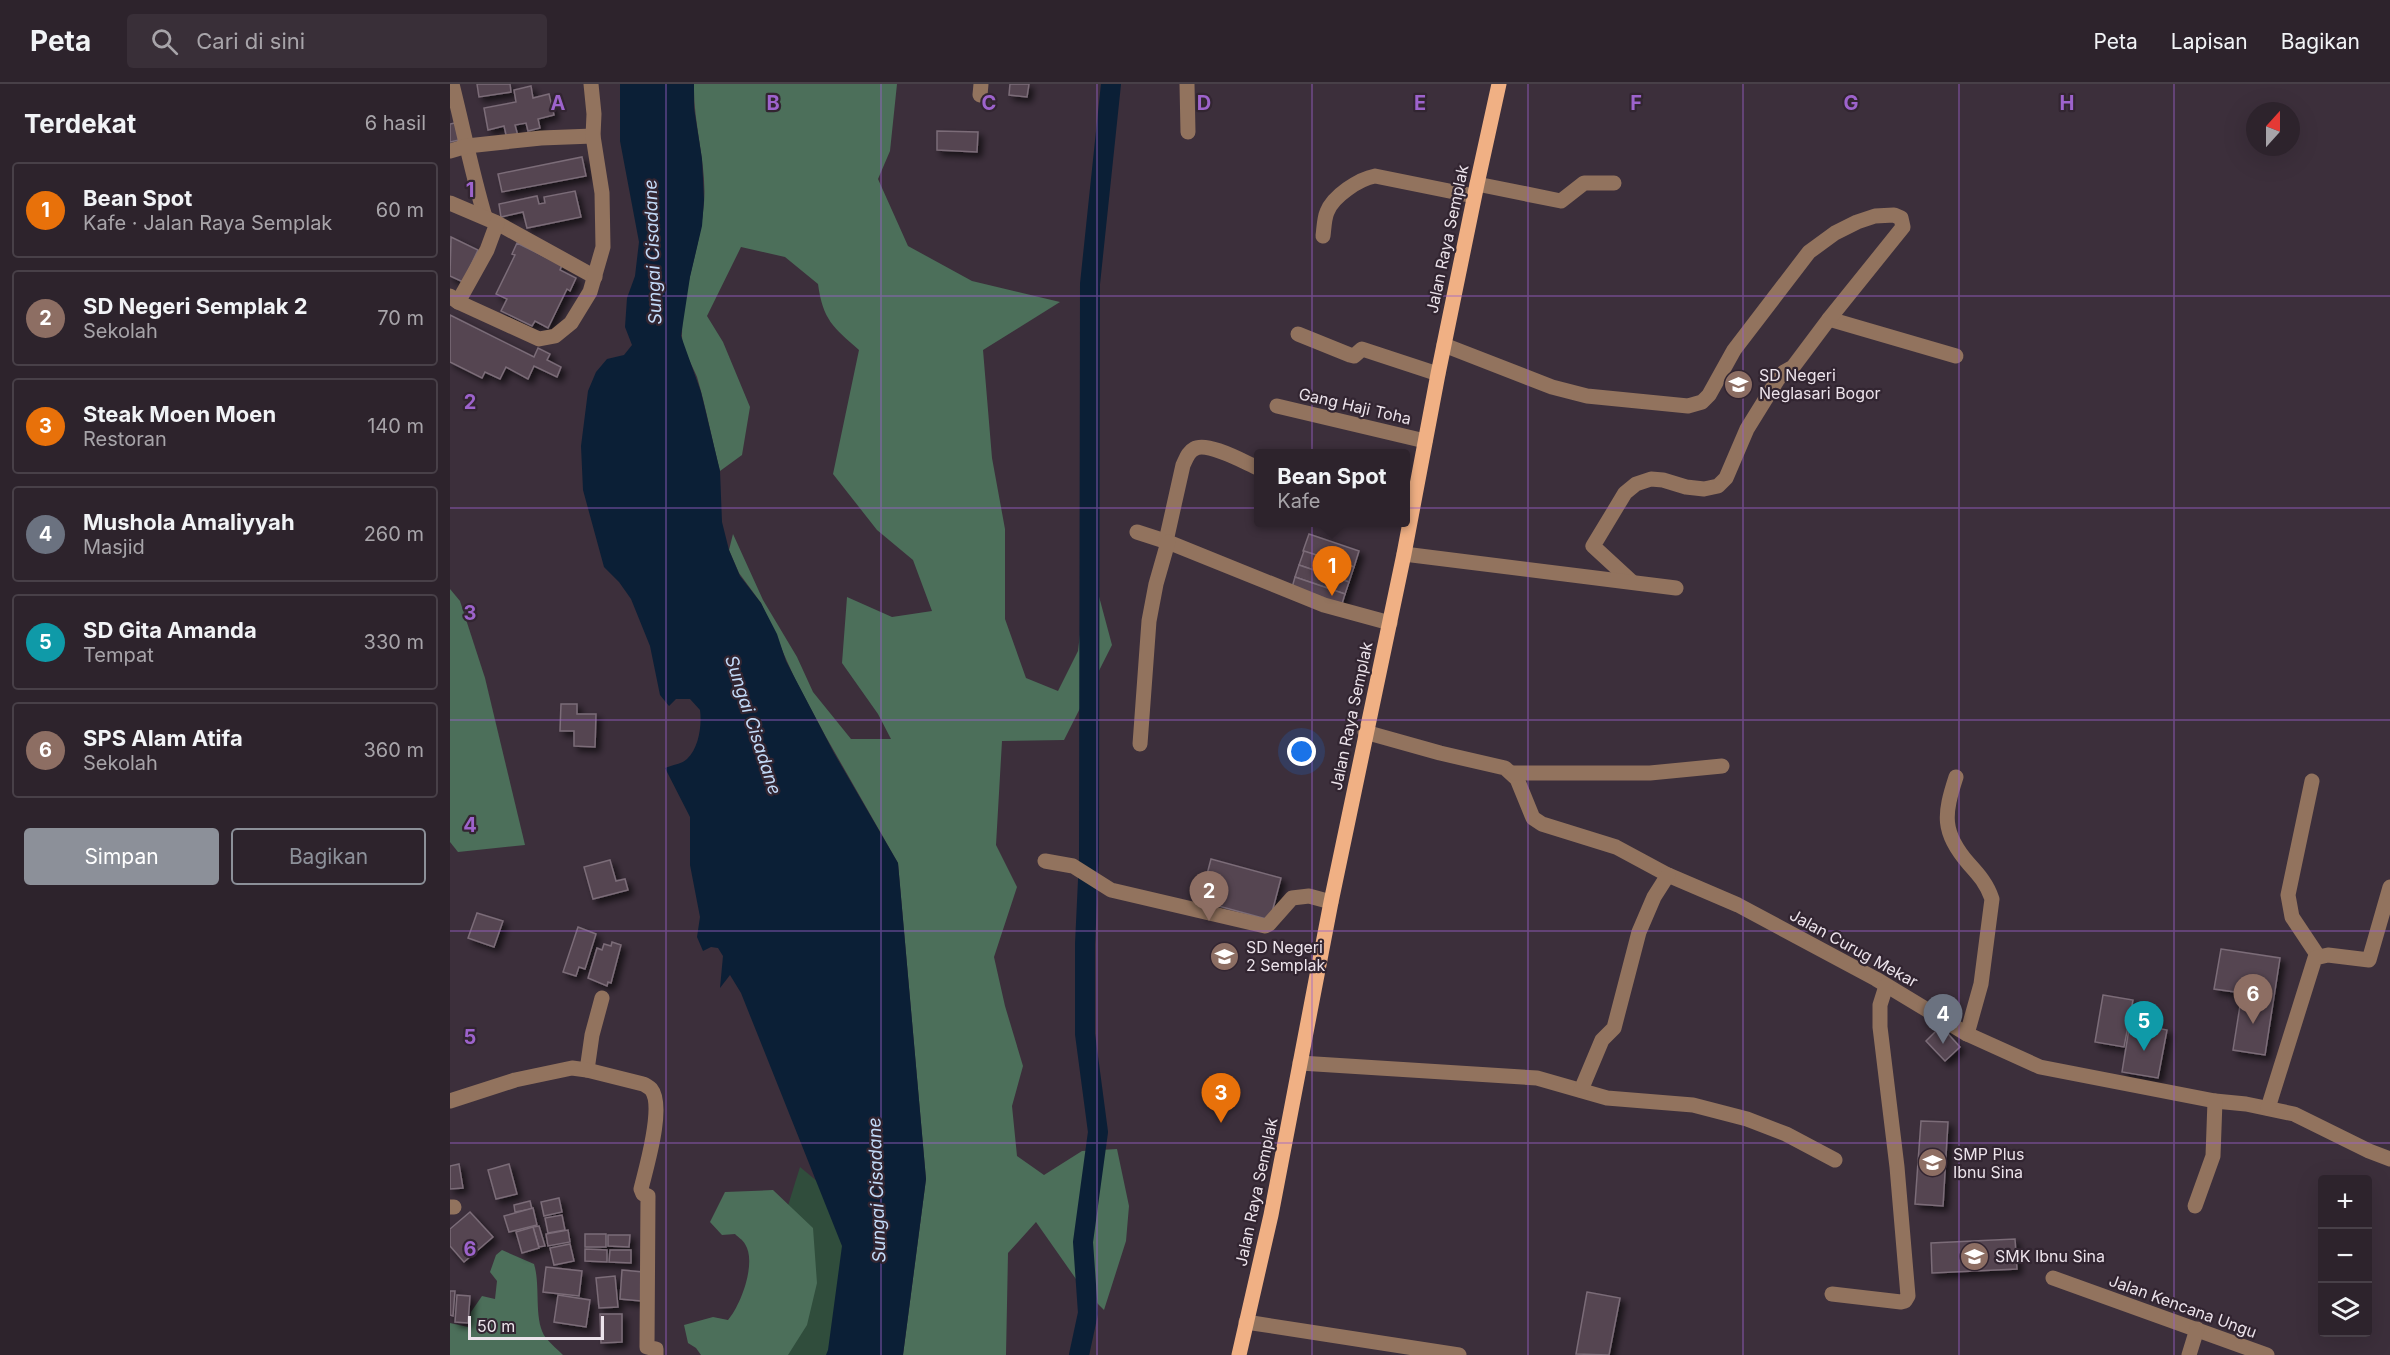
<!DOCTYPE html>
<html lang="id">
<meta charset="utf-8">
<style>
body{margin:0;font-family:Inter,sans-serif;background:#392f38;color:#f1f3f6}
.controls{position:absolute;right:18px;bottom:18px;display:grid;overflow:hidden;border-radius:6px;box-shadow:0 6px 24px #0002}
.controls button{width:54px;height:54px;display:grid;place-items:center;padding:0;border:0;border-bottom:2px solid #484048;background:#2d232c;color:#f1f3f6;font:30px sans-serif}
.compass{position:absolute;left:1796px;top:18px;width:54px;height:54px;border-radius:50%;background:#2d232c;box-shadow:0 6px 24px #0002;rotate:21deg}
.scale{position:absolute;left:18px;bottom:15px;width:136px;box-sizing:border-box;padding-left:6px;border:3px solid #ece3eb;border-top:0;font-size:16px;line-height:21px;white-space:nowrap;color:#ece3eb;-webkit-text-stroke:4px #322531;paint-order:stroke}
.you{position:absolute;left:852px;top:668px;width:21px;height:21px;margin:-15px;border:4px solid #fff;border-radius:50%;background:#1a73e8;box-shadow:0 0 0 9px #1a73e833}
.badge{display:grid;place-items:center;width:39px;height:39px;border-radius:50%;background:#8c9099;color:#fff;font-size:20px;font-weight:700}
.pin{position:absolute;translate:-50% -50px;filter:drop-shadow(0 2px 3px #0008)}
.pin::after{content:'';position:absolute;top:32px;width:21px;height:18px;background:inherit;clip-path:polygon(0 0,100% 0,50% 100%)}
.popup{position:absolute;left:804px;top:365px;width:156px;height:78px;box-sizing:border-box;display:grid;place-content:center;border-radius:6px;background:#2d232c;filter:drop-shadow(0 2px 4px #0005);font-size:20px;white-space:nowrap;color:#a7a4a9}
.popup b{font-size:22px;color:#f1f3f6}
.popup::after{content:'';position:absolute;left:50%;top:100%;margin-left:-12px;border:12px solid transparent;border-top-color:#2d232c}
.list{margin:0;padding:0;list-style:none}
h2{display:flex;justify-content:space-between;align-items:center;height:78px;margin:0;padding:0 24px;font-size:26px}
h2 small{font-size:20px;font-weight:400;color:#a7a4a9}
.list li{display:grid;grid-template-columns:39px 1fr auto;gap:18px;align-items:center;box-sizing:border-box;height:96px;margin:0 12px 12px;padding:0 12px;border:2px solid #484048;border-radius:6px}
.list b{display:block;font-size:22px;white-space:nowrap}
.list p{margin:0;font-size:20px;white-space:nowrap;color:#a7a4a9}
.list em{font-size:20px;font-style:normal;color:#a7a4a9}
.actions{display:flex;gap:12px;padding:18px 24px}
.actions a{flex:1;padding:14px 0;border:2px solid #8c9099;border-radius:6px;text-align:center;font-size:21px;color:#8c9099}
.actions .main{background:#8c9099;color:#fff}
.icon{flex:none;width:33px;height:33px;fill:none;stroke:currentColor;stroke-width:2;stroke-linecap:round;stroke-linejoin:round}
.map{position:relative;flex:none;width:1940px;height:1271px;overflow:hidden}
header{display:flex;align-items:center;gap:36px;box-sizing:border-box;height:84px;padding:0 30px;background:#2d232c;border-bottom:2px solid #484048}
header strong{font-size:28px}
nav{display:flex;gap:33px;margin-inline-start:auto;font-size:21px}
.search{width:420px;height:54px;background:#392f38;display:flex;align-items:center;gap:15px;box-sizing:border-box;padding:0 21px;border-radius:6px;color:#a7a4a9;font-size:22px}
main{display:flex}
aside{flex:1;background:#2d232c}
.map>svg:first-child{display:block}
.green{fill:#304d3c}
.forest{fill:#4c6f5a}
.water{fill:#0b1f36}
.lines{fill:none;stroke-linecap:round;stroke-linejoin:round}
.canal{stroke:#0b1f36;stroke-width:20}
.building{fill:#544551;stroke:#7b6c78;stroke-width:1.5;filter:url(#shadow)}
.minor{stroke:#92735e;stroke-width:15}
.major{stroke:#f0b084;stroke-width:15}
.grid{fill:none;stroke:#9d63cc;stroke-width:1.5;stroke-opacity:0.55}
.labels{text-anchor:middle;stroke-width:4.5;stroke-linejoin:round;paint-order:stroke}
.street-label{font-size:16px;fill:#ece3eb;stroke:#322531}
.poi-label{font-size:16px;fill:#ece3eb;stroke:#322531;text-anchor:start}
.water-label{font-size:18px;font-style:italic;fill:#c3dbf9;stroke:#322531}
.grid-label{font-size:20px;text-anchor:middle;font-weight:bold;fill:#9d63cc;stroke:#322531;stroke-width:4.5;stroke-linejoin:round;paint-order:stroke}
</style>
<header>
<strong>Peta</strong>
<div class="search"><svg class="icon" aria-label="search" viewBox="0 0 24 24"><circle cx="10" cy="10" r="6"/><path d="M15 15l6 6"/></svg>Cari di sini</div>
<nav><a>Peta</a><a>Lapisan</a><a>Bagikan</a></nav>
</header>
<main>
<aside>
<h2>Terdekat<small>6 hasil</small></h2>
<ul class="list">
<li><span class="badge" style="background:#e8710a">1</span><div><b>Bean Spot</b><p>Kafe · Jalan Raya Semplak</p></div><em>60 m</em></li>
<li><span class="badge" style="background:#8d6e63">2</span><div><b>SD Negeri Semplak 2</b><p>Sekolah</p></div><em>70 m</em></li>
<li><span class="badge" style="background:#e8710a">3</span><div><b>Steak Moen Moen</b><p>Restoran</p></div><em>140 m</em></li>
<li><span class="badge" style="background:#6b7280">4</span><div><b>Mushola Amaliyyah</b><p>Masjid</p></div><em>260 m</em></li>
<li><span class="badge" style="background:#0f9aa8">5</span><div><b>SD Gita Amanda</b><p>Tempat</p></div><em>330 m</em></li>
<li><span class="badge" style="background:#8d6e63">6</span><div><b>SPS Alam Atifa</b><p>Sekolah</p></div><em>360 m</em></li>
</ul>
<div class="actions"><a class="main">Simpan</a><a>Bagikan</a></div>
</aside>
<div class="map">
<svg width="1940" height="1271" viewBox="0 0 1940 1271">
<defs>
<filter id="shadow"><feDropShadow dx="4.5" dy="4.5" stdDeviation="3" flood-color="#0009"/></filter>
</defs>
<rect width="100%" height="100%" fill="#3c2f3b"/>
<path class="green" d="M350,1083L404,1128L385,1271H326L336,1128Z"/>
<g class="forest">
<path d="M244,0H447L440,67L428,95L458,162L522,197L610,218L533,266L542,374L555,445V535L576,594L608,607L628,567L639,475L662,561L614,656L552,657L546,761L567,803L544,873L555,922L573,982L562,1022L567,1072L594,1091L632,1067L667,1065L679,1122L676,1157L654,1226L633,1205L586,1138L558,1169L556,1271H453L476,1095L448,779L376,653L345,595L311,519L289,489L279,466L283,450L313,516L347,573L363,608L401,655H441L428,630L392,579L397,513L442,533L482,527L463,476L427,446L383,390L409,266C383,243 373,236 368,200L335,173L291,163L257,232L273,258L300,323L292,371L270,387C262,356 256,323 247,293C242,280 231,263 232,250C232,205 251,163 254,119C257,79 243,40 244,0Z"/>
<path d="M0,505L10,517L35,594L75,761L8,768L0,758Z"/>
<path d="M323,1106L363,1144L367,1199L357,1241L338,1271H251L246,1264L238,1259L234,1241L263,1233L278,1236C291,1221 307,1178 295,1160C293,1156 288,1153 285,1150L272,1151L260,1138L275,1108Z"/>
<path d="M52,1166L84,1180C91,1202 83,1237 96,1254C101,1260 108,1266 113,1271H0V1239L18,1243L21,1228L32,1212L45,1215L47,1197L40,1188L46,1171Z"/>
</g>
<path class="water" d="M170,0H244V24L252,75L254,116L252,142L240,193L231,252L251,308L270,387L272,438L279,466L290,492L311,519L327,550L336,577L384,669L448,779L476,1095L453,1271H376L378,1266L392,1162L291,909L280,891L270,904L273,872L268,864L261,863L253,867L247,853L250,833L240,781V733L215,684C222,681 232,680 237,675C249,664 252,641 250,626L240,615H226L219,622L210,611L200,562L181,515L169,498L154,483L133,406L131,362L138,307L146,288L157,275L174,271L182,261L175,243L177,214L185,192L189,158L170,57Z"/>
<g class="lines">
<path class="canal" d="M629,1271L638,1229L633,1158L648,1048L635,950V860L639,775L640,200L661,0"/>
</g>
<g class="building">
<path d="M27,0H60L61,8L29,13Z"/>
<path d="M560,0H579L577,13L559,11Z"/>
<path d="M81,2L83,14L99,10L104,31L88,35L90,44L78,47L76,39L65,41L68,52L57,55L54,42L38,46L34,24L66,18L64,6Z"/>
<path d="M5,39L9,56L0,58V40Z"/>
<path d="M487,47L528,48L527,68L487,66Z"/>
<path d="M132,73L136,92L52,108L48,90Z"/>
<path d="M125,107L131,133L77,144L73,128L51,133L49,120L87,112L89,120L95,119L94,113Z"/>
<path d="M1,153L28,166L13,198L0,192Z"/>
<path d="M67,159L112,181L110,186L126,194L120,207L117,205L98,244L85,237L82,242L51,227L57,215L46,210L65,171L62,170Z"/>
<path d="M0,231L84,273L88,264L100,270L97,276L111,283L107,293L84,282L78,295L56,283L50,295L35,288L32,294L0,278Z"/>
<path d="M859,450L909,467L904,483L853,467Z"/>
<path d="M854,467L904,483L899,498L849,481Z"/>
<path d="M849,481L899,498L895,510L845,493Z"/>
<path d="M845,493L895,510L891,523L841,507Z"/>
<path d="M111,620H127V630H146L145,663L124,662V647H110Z"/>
<path d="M761,775L831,794L820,836L750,817Z"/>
<path d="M160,776L166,797L175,795L178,806L143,815L134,783Z"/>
<path d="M27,829L53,837L44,863L18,854Z"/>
<path d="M128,843L146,850L135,885L129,883L126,892L113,888Z"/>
<path d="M162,858L171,861L161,899L158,898L157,902L138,894L147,864L152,866L154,860L161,862Z"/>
<path d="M1771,865L1830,874L1815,971L1783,966L1792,909L1764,905Z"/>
<path d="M1653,911L1683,916L1674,963L1645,958Z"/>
<path d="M1680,939L1717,946L1708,994L1672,988Z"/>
<path d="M1491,942L1510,963L1495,977L1476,957Z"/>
<path d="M1471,1037L1498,1038L1493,1122L1465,1120Z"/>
<path d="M9,1080L13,1104L0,1105V1082Z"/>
<path d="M59,1080L67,1110L46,1115L38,1086Z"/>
<path d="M109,1114L112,1128L94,1132L91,1118Z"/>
<path d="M80,1117L82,1125L65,1128L64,1121Z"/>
<path d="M83,1124L87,1141L59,1148L54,1132Z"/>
<path d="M20,1128L43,1153L14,1178L0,1162V1145Z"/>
<path d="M112,1131L115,1146L98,1149L95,1134Z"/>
<path d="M89,1142L95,1162L89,1163L83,1143Z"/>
<path d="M83,1143L89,1164L72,1169L66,1148Z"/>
<path d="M118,1146L120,1158L98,1162L96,1150Z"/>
<rect x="135" y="1150" width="21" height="13"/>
<path d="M158,1151H180L179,1163L158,1162Z"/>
<path d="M1565,1155L1567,1185L1482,1189L1481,1159Z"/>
<path d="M120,1160L124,1177L104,1181L100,1164Z"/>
<path d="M135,1165L157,1166V1178L135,1177Z"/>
<path d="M160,1166H181V1179L159,1178Z"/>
<path d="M96,1183L132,1187L129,1212L93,1208Z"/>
<path d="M172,1186L193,1188L191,1217L170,1215Z"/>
<path d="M165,1192L168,1223L149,1224L146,1194Z"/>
<path d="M0,1207H5L3,1232L0,1231Z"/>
<path d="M1137,1208L1170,1214L1159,1271L1126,1270Z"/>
<path d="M7,1211L20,1212L18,1239L5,1238Z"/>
<path d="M108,1211L140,1216L136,1243L104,1238Z"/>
<path d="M150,1230H172V1258L151,1259Z"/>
</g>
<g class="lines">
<g class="minor">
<path d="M2,0C13,44 22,89 35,133"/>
<path d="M737,0L738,48"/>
<path d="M530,11L531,0"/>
<path d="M0,67L17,62L91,54L143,52"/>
<path d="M1027,100L1111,117L1134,99H1164"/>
<path d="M0,119L47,139L145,193"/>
<path d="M873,152C874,145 874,135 877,128C883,112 909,95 925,92L1024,112"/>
<path d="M0,212L8,218L37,166L47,139"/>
<path d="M8,218L89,255L105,252L121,239L140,208L153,163L152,109L143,52L144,30L141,0"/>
<path d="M1379,235L1506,272"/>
<path d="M848,250L900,271L904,272L912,265L988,290"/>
<path d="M994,261L1102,303L1137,312L1238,322L1252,318L1259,311L1284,266L1359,168L1385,149L1407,138L1425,132L1444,131L1451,134L1453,143L1379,235L1343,283L1334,288L1328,295L1297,345L1276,394L1268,402L1254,405L1236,403L1213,396L1201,395L1186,400L1175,409L1143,462L1181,497"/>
<path d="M827,322L975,357"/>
<path d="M687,448L718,458L874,521L940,539"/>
<path d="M716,457L733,381C736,375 738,368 744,365C757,357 794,378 808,384"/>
<path d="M954,470L1226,504"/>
<path d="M915,648L990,669L1055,684L1067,695L1083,734L1092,740L1166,763L1218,791L1288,821L1426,895L1517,950L1590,983L1765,1017L1796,1020L1844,1030L1919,1067L1940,1075"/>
<path d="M690,660L699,537L706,500L718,458"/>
<path d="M1063,689H1200L1272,682"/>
<path d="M1506,693C1494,730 1491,748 1519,780C1529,791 1537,800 1542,815L1531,900L1517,950"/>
<path d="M1862,697L1838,811L1842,833L1868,872"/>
<path d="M595,777L623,782L661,806L815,842L819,840L842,814L859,812L881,818"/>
<path d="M850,979L1087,994L1157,1014L1243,1021L1297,1035L1336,1050L1385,1076"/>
<path d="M137,986L142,951L152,914"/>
<path d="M1131,1006L1152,956L1164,944L1189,848L1204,813L1218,791"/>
<path d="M0,1017L65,996L122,984L137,986L193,1000C194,1000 200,1004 201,1005C215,1022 196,1084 191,1105L193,1110L198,1112L197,1263L206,1265V1271"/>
<path d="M1818,1024L1865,874L1878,871L1919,876L1940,803"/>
<path d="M1745,1122L1763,1072L1765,1017"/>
<path d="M0,1123H4"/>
<path d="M1603,1194L1817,1271"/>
<path d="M1382,1210L1451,1218L1455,1217L1458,1212L1447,1083L1430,943V921L1436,902"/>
<path d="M796,1238L1009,1271"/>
<path d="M1739,1271L1747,1245"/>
</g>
<path class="major" d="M789,1271L821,1131L881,818L954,470L988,290L1027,100L1049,0"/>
</g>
<path class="grid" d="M216,0V1271M431,0V1271M647,0V1271M862,0V1271M1078,0V1271M1293,0V1271M1509,0V1271M1724,0V1271M0,212H1940M0,424H1940M0,636H1940M0,847H1940M0,1059H1940"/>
<defs>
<symbol id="school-disc" viewBox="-11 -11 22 22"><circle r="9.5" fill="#8d6e63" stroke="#322531"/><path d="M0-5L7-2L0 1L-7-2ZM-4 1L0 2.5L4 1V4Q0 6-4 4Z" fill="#fff"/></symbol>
</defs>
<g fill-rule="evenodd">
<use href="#school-disc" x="1272" y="284" width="33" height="33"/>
<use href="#school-disc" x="758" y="856" width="33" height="33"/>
<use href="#school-disc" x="1466" y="1062" width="33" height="33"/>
<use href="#school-disc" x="1508" y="1156" width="33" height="33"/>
</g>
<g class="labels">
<g class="street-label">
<text transform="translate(997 155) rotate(-78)" y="6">Jalan Raya Semplak</text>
<text transform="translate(905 322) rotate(13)" y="6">Gang Haji Toha</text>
<text transform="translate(901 632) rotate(-78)" y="6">Jalan Raya Semplak</text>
<text transform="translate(1404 864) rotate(29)" y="6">Jalan Curug Mekar</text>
<text transform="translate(806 1108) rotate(-78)" y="6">Jalan Raya Semplak</text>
<text transform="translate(1733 1222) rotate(20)" y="6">Jalan Kencana Ungu</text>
</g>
<g class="poi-label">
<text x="1309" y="297">SD Negeri<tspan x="1309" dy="18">Neglasari Bogor</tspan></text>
<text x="796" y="869">SD Negeri<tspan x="796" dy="18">2 Semplak</tspan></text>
<text x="1503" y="1076">SMP Plus<tspan x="1503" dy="18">Ibnu Sina</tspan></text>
<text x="1545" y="1178">SMK Ibnu Sina</text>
</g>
<g class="water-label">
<text transform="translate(203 168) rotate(-92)" y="6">Sungai Cisadane</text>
<text transform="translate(303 641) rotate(72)" y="6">Sungai Cisadane</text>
<text transform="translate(427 1106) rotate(-92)" y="6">Sungai Cisadane</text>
</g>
</g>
<g class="grid-label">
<text x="108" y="26">A</text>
<text x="323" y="26">B</text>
<text x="539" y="26">C</text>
<text x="754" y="26">D</text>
<text x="970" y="26">E</text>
<text x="1186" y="26">F</text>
<text x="1401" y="26">G</text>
<text x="1617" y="26">H</text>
<text x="20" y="113">1</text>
<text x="20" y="325">2</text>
<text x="20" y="536">3</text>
<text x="20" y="748">4</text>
<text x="20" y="960">5</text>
<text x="20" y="1172">6</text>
</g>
</svg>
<div class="controls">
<button>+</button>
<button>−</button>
<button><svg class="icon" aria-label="layers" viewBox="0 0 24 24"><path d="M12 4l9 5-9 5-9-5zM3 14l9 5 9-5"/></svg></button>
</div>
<svg class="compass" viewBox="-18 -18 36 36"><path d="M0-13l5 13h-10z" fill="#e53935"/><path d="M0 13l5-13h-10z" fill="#a7a4a9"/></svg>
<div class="scale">50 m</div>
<div class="you"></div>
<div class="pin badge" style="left:882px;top:512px;background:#e8710a">1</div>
<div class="popup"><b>Bean Spot</b>Kafe</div>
<div class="pin badge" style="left:759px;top:837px;background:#8d6e63">2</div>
<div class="pin badge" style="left:771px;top:1039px;background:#e8710a">3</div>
<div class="pin badge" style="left:1493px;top:960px;background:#6b7280">4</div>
<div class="pin badge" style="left:1694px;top:967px;background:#0f9aa8">5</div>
<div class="pin badge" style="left:1803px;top:940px;background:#8d6e63">6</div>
</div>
</main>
